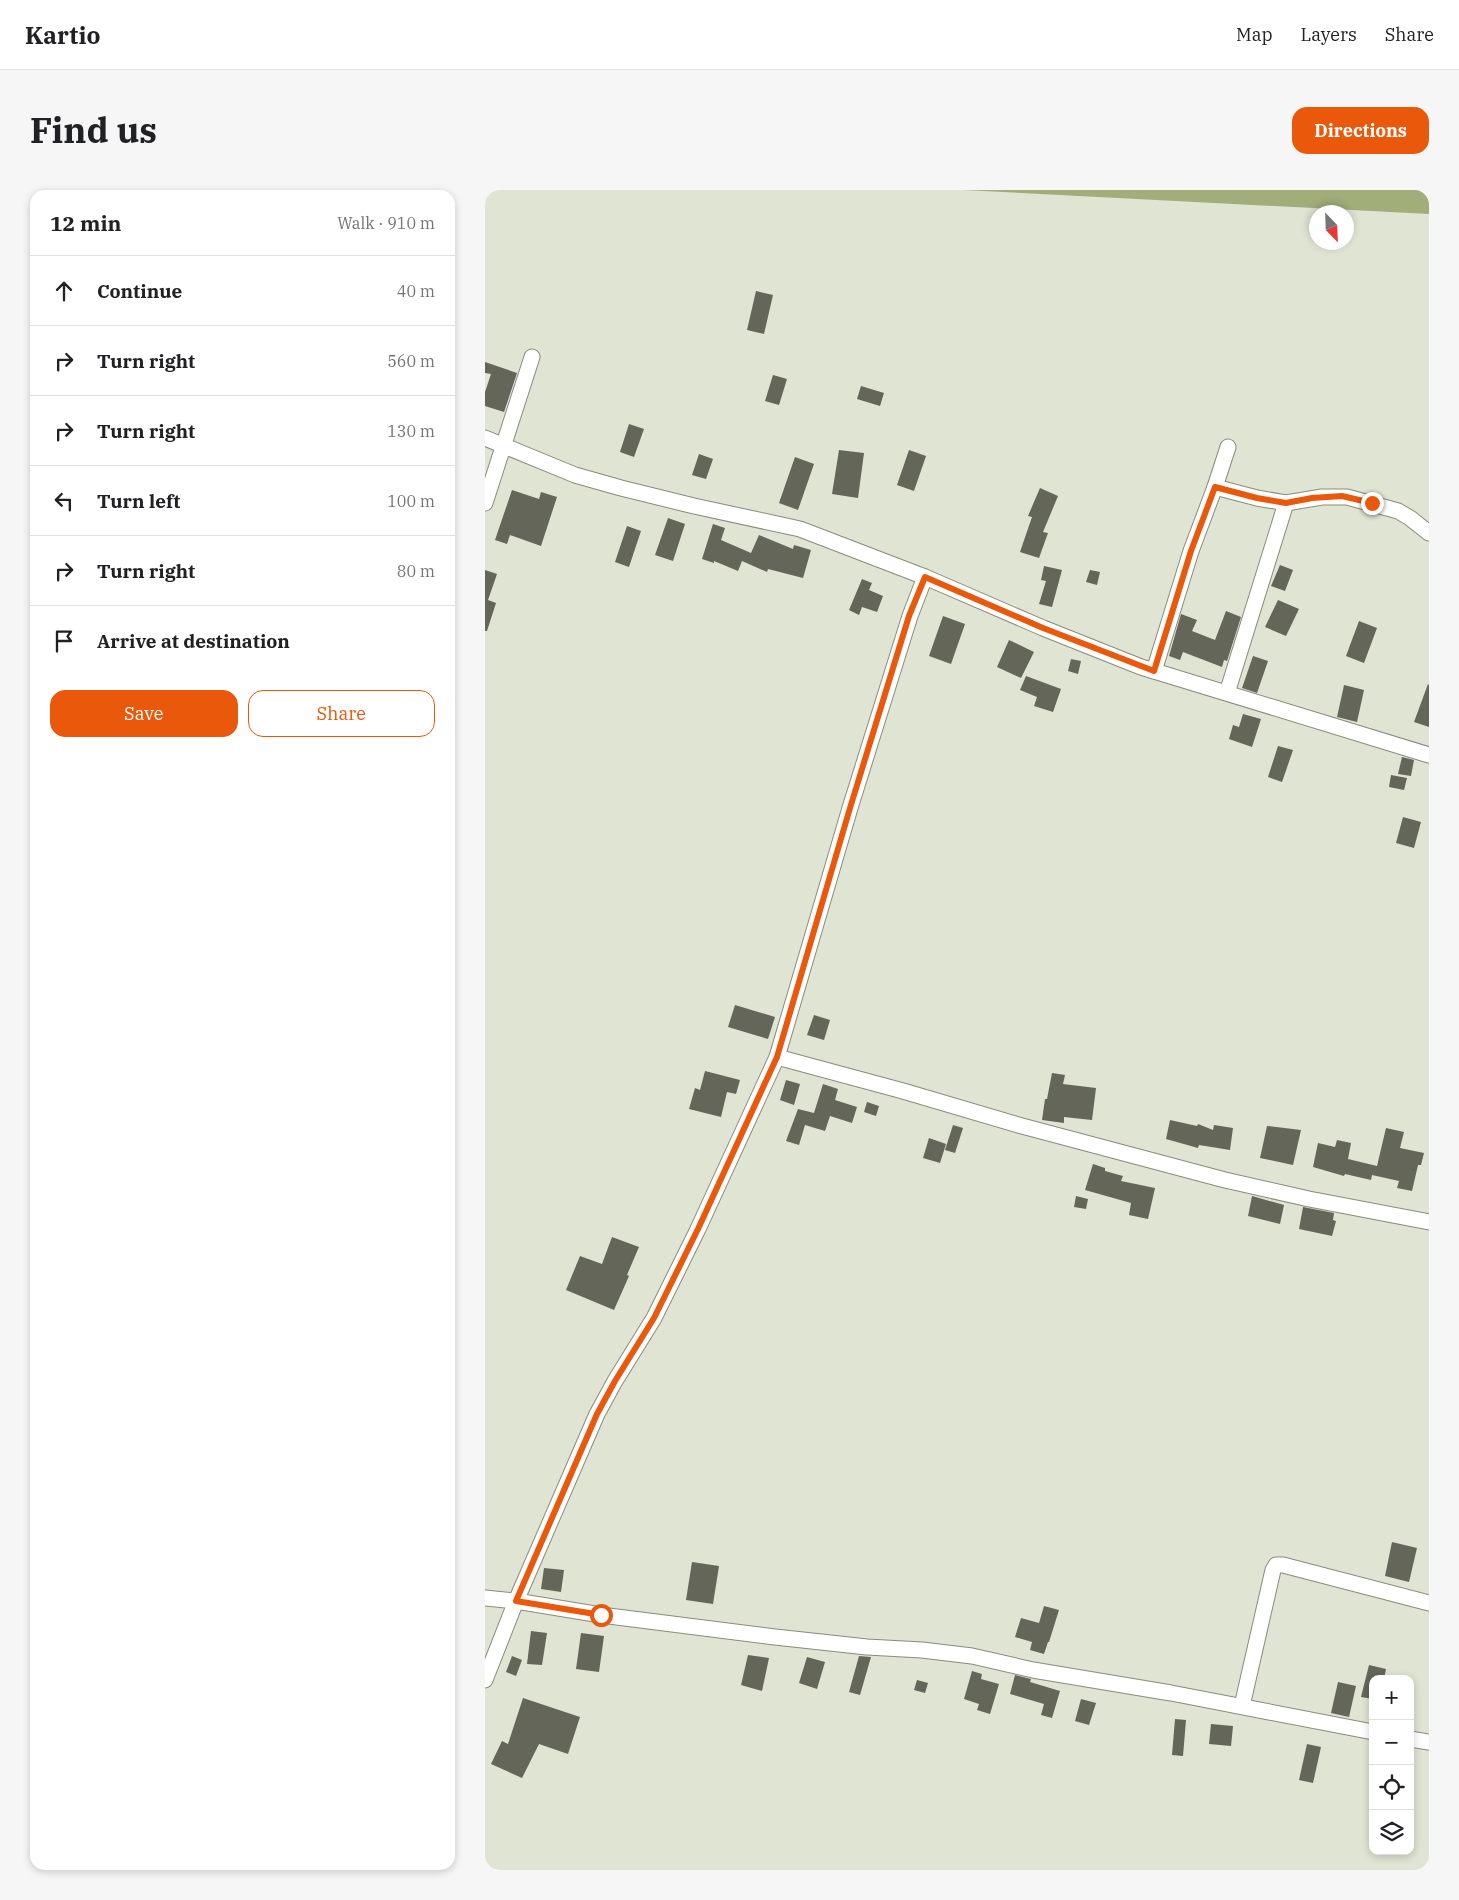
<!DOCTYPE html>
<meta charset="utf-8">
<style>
body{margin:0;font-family:"IBM Plex Serif",serif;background:#f6f6f6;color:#202124}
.controls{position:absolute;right:15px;bottom:15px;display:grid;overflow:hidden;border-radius:10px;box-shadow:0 2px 8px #0003}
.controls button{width:45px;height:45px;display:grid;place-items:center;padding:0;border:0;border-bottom:1px solid #e0e0e0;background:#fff;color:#202124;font:25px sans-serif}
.compass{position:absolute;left:824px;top:15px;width:45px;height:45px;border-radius:50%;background:#fff;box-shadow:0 2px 8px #0003;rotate:157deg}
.stop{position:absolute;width:15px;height:15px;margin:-11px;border:4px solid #ea580c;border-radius:50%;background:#fff}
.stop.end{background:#ea580c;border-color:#fff;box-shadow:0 1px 5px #0008}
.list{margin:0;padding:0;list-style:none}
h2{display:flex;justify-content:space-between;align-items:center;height:65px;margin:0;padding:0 20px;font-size:21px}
h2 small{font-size:16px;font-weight:400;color:#757577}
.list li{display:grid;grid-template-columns:32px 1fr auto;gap:15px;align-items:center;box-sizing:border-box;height:70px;padding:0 20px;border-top:1px solid #e0e0e0}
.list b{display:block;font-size:19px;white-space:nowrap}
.list em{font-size:16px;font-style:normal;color:#757577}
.actions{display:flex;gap:10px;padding:15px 20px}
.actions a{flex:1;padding:11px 0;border:1px solid #ea580c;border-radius:15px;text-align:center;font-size:18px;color:#ea580c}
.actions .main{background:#ea580c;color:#fff}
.icon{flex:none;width:28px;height:28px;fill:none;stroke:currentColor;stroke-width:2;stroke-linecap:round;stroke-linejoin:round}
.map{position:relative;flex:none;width:944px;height:1680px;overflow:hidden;border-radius:15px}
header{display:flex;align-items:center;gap:30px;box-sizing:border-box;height:70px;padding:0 25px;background:#fff;border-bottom:1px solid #e0e0e0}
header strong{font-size:24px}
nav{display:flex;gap:28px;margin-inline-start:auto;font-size:18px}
.intro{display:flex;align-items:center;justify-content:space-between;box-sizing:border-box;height:120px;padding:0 30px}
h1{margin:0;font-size:35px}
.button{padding:12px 22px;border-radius:15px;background:#ea580c;color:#fff;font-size:18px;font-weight:700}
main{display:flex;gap:30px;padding:0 30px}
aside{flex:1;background:#fff;border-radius:15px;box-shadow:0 2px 8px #0003}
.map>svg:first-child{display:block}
.water{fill:#a1ae7a}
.building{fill:#636658}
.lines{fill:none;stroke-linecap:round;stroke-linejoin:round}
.minor-casing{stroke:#888c7d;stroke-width:17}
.minor{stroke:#fff;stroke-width:15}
.route{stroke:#ea580c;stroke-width:6}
</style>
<header>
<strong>Kartio</strong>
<nav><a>Map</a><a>Layers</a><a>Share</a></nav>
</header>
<div class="intro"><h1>Find us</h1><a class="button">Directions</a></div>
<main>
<aside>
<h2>12 min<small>Walk · 910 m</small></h2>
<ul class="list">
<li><svg class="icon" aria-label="ahead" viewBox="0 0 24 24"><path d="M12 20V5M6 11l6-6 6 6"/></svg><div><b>Continue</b></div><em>40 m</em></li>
<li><svg class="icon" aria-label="right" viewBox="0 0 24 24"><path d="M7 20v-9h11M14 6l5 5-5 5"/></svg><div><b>Turn right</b></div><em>560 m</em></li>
<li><svg class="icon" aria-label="right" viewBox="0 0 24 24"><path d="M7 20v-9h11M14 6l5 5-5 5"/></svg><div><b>Turn right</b></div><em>130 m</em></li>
<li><svg class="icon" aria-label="left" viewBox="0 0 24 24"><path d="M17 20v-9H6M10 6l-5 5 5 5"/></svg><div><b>Turn left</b></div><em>100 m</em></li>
<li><svg class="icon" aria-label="right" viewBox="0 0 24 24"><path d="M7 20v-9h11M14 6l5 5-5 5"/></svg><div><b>Turn right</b></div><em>80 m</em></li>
<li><svg class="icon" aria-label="arrive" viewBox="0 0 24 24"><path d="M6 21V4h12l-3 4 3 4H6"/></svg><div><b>Arrive at destination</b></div></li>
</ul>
<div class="actions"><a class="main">Save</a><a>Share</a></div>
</aside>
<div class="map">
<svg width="944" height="1680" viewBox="0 0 944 1680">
<rect width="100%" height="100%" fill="#dfe4d3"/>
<path class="water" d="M478,0H944V24Z"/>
<g class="building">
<path d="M271,101L288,105L279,144L262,140Z"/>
<path d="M0,172L32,183L19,222L0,216V202L6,184L0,183Z"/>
<path d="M288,185L302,189L294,215L280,211Z"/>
<path d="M376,196L399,203L395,216L372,209Z"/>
<path d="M144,234L159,239L149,267L135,262Z"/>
<path d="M354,260L379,263L373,308L347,304Z"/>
<path d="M424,260L441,266L429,301L412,295Z"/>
<path d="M214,264L228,269L221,289L207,285Z"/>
<path d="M310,267L329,274L313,320L294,313Z"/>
<path d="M555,298L573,306L558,342L563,343L554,368L535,362L547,327L543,326Z"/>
<path d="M27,300L54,309L56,302L72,307L56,356L25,345L22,354L10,350Z"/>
<path d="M183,328L200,334L188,371L170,365Z"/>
<path d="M228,334L240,338L236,350L266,363L274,345L308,359L309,355L326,360L318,388L283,379L282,382L257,371L253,381L229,371V373L217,369Z"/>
<path d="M142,336L156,341L144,377L130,372Z"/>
<path d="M795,375L808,380L800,401L786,396Z"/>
<path d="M559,376L577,380L567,417L554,414L561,391L556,390Z"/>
<path d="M0,380L12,384L3,410L11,413L2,441H0Z"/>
<path d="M605,380L615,382L612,395L601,392Z"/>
<path d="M377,389L387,393L384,400L398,406L392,422L377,417L374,425L364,420Z"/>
<path d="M793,410L814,419L801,446L780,437Z"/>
<path d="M741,421L756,427L742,471L739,470L737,477L698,462L695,470L684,466L696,424L712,430L707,441L730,450Z"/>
<path d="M458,426L480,434L466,474L444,466Z"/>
<path d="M874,431L892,438L879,473L861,466Z"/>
<path d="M524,450L549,462L536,488L512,477Z"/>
<path d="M768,466L783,471L772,503L757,498Z"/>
<path d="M586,469L596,471L593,484L583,481Z"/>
<path d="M541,486L576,499L568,522L549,516L552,507L535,500Z"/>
<path d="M943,494L944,495V537L929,532Z"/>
<path d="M859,495L879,500L872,532L852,527Z"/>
<path d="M758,524L776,529L767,557L744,549L748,535L754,537Z"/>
<path d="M793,556L808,560L797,592L783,587Z"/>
<path d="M917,567L929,570L926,586L913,584Z"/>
<path d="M906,585L922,588L919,600L904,597Z"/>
<path d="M918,627L936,632L929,658L911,653Z"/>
<path d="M250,815L290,827L283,849L243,837Z"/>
<path d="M329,825L345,830L339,850L322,845Z"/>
<path d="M220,881L255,890L251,904L242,902L236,927L204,919L210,898L215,900Z"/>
<path d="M567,883L580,885L578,894L611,898L607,930L579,927V933L557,930L560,909H562Z"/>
<path d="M301,890L315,894L309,915L295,910Z"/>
<path d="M338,894L353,899L350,910L372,917L367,933L345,926L340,941L320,935L314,955L301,951L313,919L329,923Z"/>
<path d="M382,912L394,916L391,926L379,922Z"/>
<path d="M685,930L712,936L713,934L728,940L729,935L748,938L745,960L714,955L713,958L681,949Z"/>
<path d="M468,935L478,938L470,963L460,960Z"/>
<path d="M782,936L816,940L808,975L775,968Z"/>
<path d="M901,938L919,942L915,958L939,963L936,975H933L927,1001L912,998L914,991L887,985L886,990L860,984L859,986L828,977L833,953L850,957L852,950L866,953L863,969L892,976Z"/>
<path d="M444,948L461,954L455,973L438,968Z"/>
<path d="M608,974L620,978V981L638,986L636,991L670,998L663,1029L644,1025L646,1013L600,1000Z"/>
<path d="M591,1006L603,1009L601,1019L589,1017Z"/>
<path d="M767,1006L799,1015L795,1034L763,1026Z"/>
<path d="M818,1017L849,1023L848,1030L851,1031L847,1046L814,1039Z"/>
<path d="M127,1047L154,1057L142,1085L144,1086L129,1120L81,1100L95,1066L117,1074Z"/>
<path d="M907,1352L932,1358L924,1392L900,1386Z"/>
<path d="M207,1372L234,1376L228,1414L201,1410Z"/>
<path d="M59,1378L79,1380L76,1402L56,1399Z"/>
<path d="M559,1416L574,1420L564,1452H563L559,1464L545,1460L547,1452L530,1447L536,1428L554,1433Z"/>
<path d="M46,1441L62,1443L57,1475L42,1474Z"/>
<path d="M96,1443L119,1446L114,1482L91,1479Z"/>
<path d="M263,1465L284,1468L277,1501L256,1495Z"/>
<path d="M27,1466L37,1470L31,1486L21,1482Z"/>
<path d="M374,1466L386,1467L375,1505L364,1502Z"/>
<path d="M322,1467L340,1472L332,1499L314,1493Z"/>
<path d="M884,1475L901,1479L899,1489H888V1509L876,1507Z"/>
<path d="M487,1481L497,1484L496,1489L514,1494L505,1524L492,1520L494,1514L479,1509Z"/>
<path d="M530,1485L546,1489L545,1492L575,1501L567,1528L556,1525L559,1514L525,1504Z"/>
<path d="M432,1490L443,1493L440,1503L429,1500Z"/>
<path d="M853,1492L871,1496L864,1527L846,1523Z"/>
<path d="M38,1508L95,1527L83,1564L54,1554L37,1588L6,1574L17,1551L23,1554Z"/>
<path d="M596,1509L611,1513L604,1535L590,1531Z"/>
<path d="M690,1529L701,1530L698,1566L687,1565Z"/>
<path d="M726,1534L748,1536L746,1556L724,1554Z"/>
<path d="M822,1554L836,1557L828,1593L814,1590Z"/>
</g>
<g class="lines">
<defs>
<g id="minor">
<path d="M0,248L90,285L136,298L209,316L315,339L440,387L425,426L365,618L292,867L213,1039L169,1128L130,1191L112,1224L31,1411L0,1490"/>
<path d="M730,297L772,308L801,313"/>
<path d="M0,313L47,167"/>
<path d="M440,387L558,438L656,477L944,565"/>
<path d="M669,481L706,361L730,297L743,257"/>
<path d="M742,503L801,313L837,307H862L913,321L925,328L944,343"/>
<path d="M292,867L418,901L537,936L740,990L824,1009L944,1032"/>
<path d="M0,1408L31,1411L116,1425L290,1447L382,1457L437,1460L487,1466L548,1480L686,1503L888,1542"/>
<path d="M757,1516L788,1380L791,1375H798L944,1413"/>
<path d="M925,1549L944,1552"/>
</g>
</defs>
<use href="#minor" class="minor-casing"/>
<use href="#minor" class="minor"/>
</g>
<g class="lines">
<path class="route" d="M116,1425L31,1411L112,1224L130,1191L169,1128L213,1039L292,867L365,618L424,426L440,387L558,438L669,481L706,361L730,297L772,308L801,313L827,308L857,306L887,313"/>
</g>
</svg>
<div class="controls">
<button>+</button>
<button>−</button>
<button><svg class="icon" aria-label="locate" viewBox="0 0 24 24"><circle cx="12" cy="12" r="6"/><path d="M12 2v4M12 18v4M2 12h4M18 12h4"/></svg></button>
<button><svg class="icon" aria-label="layers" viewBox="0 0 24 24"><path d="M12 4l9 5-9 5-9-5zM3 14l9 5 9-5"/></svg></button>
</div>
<svg class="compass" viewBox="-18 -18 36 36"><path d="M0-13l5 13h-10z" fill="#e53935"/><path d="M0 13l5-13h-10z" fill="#757577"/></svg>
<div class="stop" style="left:116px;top:1425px"></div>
<div class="stop end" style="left:887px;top:313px"></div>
</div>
</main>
